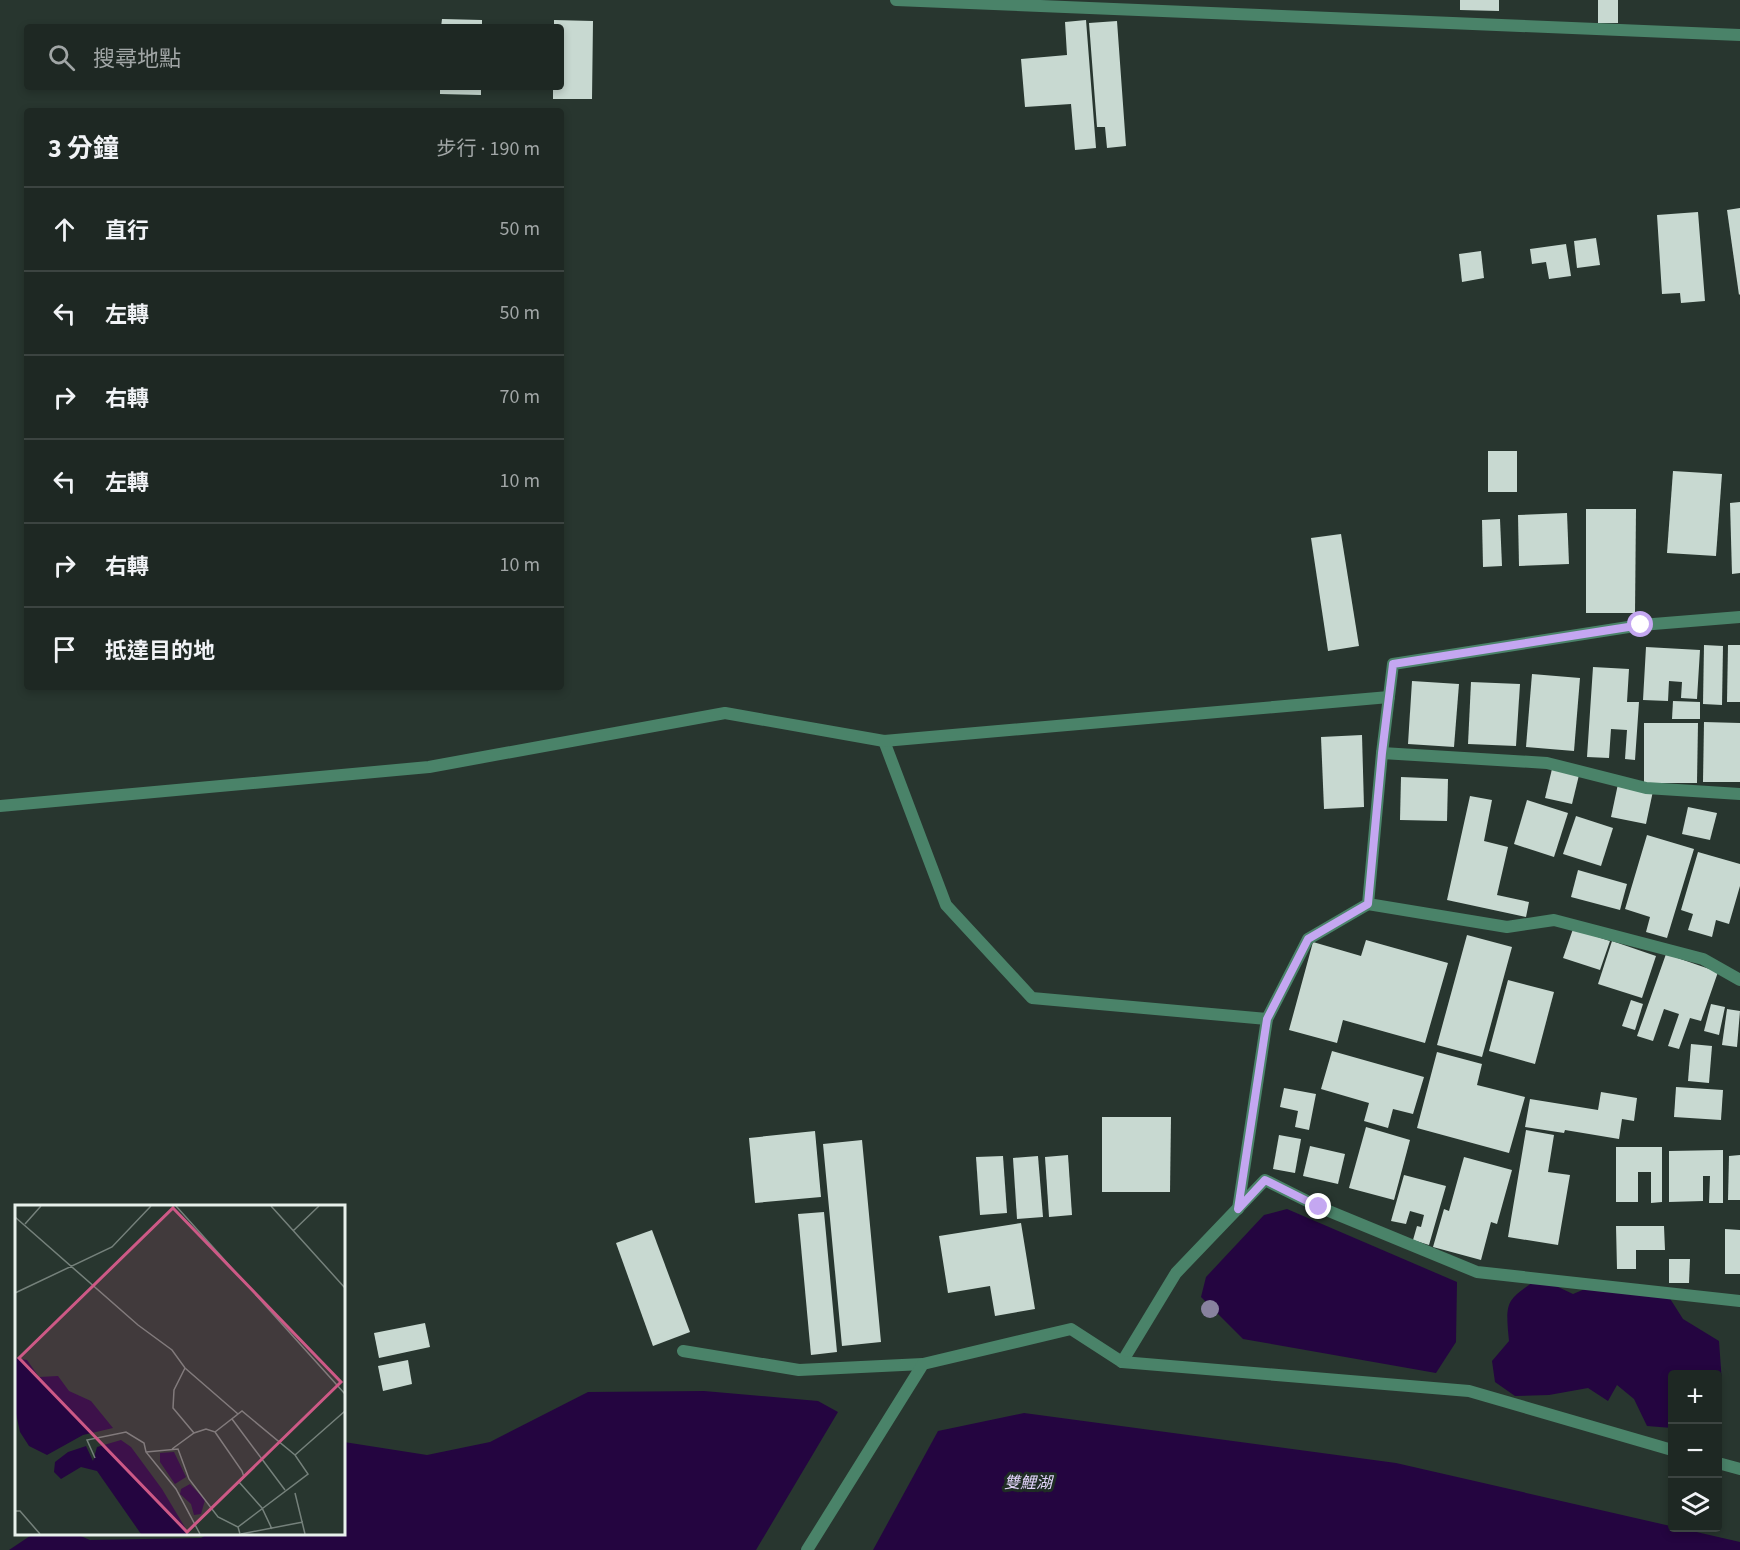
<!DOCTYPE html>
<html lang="zh-TW">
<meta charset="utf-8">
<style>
body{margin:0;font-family:"Source Sans 3","Noto Sans TC",sans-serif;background:#2b3430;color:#f1f3f6}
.controls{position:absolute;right:18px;bottom:18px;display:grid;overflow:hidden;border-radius:6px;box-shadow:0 3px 9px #0003}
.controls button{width:54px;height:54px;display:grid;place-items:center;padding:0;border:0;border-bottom:2px solid #3c4441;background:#1e2823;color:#f1f3f6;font:30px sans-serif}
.stop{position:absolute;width:18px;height:18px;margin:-14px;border:4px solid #c4a7f1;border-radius:50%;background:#fff}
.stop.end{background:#c4a7f1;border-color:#fff;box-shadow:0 2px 6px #0008}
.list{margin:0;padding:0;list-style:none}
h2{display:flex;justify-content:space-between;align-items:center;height:78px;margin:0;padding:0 24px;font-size:26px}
h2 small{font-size:20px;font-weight:400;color:#a1a6a6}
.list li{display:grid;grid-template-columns:39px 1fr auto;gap:18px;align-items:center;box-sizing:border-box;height:84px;padding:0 24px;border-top:2px solid #3c4441}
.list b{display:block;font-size:22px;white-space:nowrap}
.list em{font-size:20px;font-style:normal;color:#a1a6a6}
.icon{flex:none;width:33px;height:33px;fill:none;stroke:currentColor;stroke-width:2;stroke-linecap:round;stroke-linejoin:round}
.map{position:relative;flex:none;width:1740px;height:1550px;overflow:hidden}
.search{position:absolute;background:#1e2823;box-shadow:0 3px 9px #0003;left:24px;top:24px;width:540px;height:66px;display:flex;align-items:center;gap:15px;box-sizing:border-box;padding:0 21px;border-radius:6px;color:#a1a6a6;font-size:22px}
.panel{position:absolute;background:#1e2823;box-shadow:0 3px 9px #0003;left:24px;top:108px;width:540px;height:582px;border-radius:6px}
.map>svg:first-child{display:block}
.water{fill:#240540}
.building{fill:#c8d9d1}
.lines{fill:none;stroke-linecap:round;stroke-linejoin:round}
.lane{stroke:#4a8369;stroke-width:12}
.street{stroke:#4a8369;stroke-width:12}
.tree{fill:#88829e}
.route{stroke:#c4a7f1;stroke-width:8}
.labels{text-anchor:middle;stroke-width:6;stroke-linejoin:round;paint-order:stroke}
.water-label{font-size:16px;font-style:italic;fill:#e1d3f9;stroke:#1f2c25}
.inset-road{fill:none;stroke:#75817b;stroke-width:1.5}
.view{fill:#cd5986;fill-opacity:0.15;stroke:#cd5986;stroke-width:3}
.inset-edge{fill:none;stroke:#e8f1ec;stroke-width:3}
</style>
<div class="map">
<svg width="1740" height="1550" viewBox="0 0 1740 1550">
<rect width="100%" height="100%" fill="#28362f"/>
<g class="water">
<path d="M1287,1209L1457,1282L1456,1342L1436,1373L1243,1339L1201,1297L1206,1277L1264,1215Z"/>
<path d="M1539,1278L1573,1294L1592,1286L1669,1297L1683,1319L1719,1341L1722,1383L1718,1390V1374H1672V1428L1647,1426L1634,1399L1617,1385L1608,1401L1588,1388L1549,1395L1515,1396L1495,1382L1492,1361L1509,1341C1505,1300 1506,1301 1539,1278Z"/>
<path d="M704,1391L818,1401L838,1412L756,1550H9L33,1534H76L90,1540L201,1538L208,1534H344V1442L427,1455L490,1442L588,1392Z"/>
<path d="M1024,1413L1396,1463L1740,1542V1550H873L938,1431Z"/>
</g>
<g class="building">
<path d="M1460,0H1499V11L1460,10Z"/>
<rect x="1598" y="0" width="20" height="23"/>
<path d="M442,19L482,20V27H441Z"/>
<path d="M554,20L593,21L592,99H553V87H561V27H554Z"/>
<path d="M1086,20L1096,148L1075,150L1071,104L1025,107L1021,59L1067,55L1065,22Z"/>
<path d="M1117,21L1126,146L1107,148L1105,127H1097L1089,23Z"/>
<path d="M440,87H481V95L440,94Z"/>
<path d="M1740,208V294L1739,295L1727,210Z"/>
<path d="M1698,212L1705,301L1681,303L1680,293L1662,294L1657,215Z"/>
<path d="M1596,238L1600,265L1577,268L1574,241Z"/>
<path d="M1566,244L1571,276L1549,279L1546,262L1532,264L1530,249Z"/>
<path d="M1481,251L1484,278L1462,282L1459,254Z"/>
<rect x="1488" y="451" width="29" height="41"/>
<path d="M1673,471L1722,474L1716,556L1667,553Z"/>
<path d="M1740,502V573L1732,574L1730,503Z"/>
<path d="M1586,509H1636L1635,613H1586Z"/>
<path d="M1567,513L1569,564L1519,566L1518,515Z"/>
<path d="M1500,519L1502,566L1483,567L1482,520Z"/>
<path d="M1341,534L1359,646L1328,651L1311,538Z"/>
<path d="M1704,645L1723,646L1722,705L1703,704Z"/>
<path d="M1728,645H1740V702H1727Z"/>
<path d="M1646,647L1700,650L1697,699L1681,698L1682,682L1669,681L1668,701L1643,700Z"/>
<path d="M1593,667L1629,669L1627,702H1639L1635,760L1625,759L1627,730L1611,729L1609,758L1587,757Z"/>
<path d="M1532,674L1580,678L1574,751L1526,747Z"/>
<path d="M1412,681L1459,684L1454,747L1408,744Z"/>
<path d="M1471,682L1520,684L1516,746L1468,744Z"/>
<path d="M1673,701L1700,702V719H1672Z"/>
<path d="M1704,722L1740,723V782H1703Z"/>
<path d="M1644,723H1698L1697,783H1644Z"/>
<path d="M1362,735L1364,807L1324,809L1321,737Z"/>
<path d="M1552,769L1579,775L1572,804L1545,798Z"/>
<path d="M1401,777L1448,779L1447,821L1400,820Z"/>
<path d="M1618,784L1653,791L1646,824L1611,817Z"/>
<path d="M1470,796L1492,800L1484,841L1508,847L1497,895L1529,902L1526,917L1447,900Z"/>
<path d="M1527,800L1568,813L1554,857L1514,844Z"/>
<path d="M1688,807L1717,813L1710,840L1682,834Z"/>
<path d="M1576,816L1613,828L1601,866L1563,854Z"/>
<path d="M1647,835L1694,849L1667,938L1646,932L1650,917L1625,909Z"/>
<path d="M1698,852L1740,864V886L1729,924L1716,920L1712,937L1688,930L1693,914L1681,910Z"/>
<path d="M1578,870L1627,884L1620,910L1571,897Z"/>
<path d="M1573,929L1610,941L1600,970L1563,958Z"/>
<path d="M1467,935L1512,947L1482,1057L1437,1045Z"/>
<path d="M1366,940L1448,963L1425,1043L1343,1020L1337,1043L1289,1030L1313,942L1361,956Z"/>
<path d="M1612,941L1656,956L1642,998L1598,984Z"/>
<path d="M1666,954L1718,972L1701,1021L1690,1018L1679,1049L1668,1046L1679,1014L1664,1009L1653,1041L1637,1036Z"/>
<path d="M1508,980L1554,992L1535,1064L1489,1051Z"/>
<path d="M1631,1000L1643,1004L1635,1030L1622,1026Z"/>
<path d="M1711,1004L1725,1007L1719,1035L1704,1031Z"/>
<path d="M1727,1009L1740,1011L1737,1047L1722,1045Z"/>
<path d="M1691,1044L1712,1046L1709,1083L1688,1081Z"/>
<path d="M1332,1051L1424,1077L1413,1114L1393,1109L1388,1128L1364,1121L1369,1103L1321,1089Z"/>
<path d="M1437,1052L1482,1064L1477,1085L1525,1097L1509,1153L1417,1128Z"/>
<path d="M1676,1087L1723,1090L1721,1120L1674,1117Z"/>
<path d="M1284,1088L1316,1094L1309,1130L1295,1127L1298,1111L1280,1107Z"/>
<path d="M1601,1092L1637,1098L1634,1121L1622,1119L1619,1139L1565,1130L1564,1133L1525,1127L1530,1099L1598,1110Z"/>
<path d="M1102,1117H1171L1170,1192H1102Z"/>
<path d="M1366,1127L1410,1140L1394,1200L1349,1188Z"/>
<path d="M1526,1130L1554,1135L1548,1172L1570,1175L1558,1245L1508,1237Z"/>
<path d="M815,1131L821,1197L755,1203L749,1138Z"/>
<path d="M1279,1135L1301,1139L1295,1173L1273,1169Z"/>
<path d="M862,1140L881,1342L842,1346L823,1144Z"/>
<path d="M1310,1146L1345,1154L1338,1184L1303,1176Z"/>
<path d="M1616,1147H1662V1202L1651,1203V1172H1638V1202H1616Z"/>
<path d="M1723,1150V1203H1709L1710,1176H1703V1201L1669,1202V1151Z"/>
<path d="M1068,1155L1072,1215L1049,1217L1045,1157Z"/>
<path d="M1740,1155V1200H1728L1729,1156Z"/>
<path d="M1003,1156L1007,1213L980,1215L976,1157Z"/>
<path d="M1038,1156L1043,1217L1017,1219L1013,1158Z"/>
<path d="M1464,1157L1512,1170L1497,1224L1491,1222L1481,1260L1433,1247L1444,1209L1449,1211Z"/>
<path d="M1404,1175L1446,1186L1429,1245L1413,1240L1417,1226L1421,1227L1424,1215L1410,1211L1406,1224L1391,1221Z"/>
<path d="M824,1212L837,1352L811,1355L798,1214Z"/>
<path d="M1021,1223L1035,1309L995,1316L990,1286L948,1293L939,1236Z"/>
<path d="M1616,1226H1664L1665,1250H1636V1269H1617Z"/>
<path d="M1725,1229L1740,1230V1274H1725Z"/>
<path d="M652,1230L690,1332L653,1346L616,1243Z"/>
<path d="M1669,1259H1690L1689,1283H1669Z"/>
<path d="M425,1323L430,1347L379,1358L374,1333Z"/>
<path d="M408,1360L412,1384L383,1391L378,1366Z"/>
</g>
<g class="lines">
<path class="lane" d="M683,1351L799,1370L923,1364"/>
<g class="street">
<path d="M896,0L1740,35"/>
<path d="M884,741L946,905L1032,998L1267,1019"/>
<path d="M1382,753L1547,763L1646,788L1740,794"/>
<path d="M0,806L429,767L725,713L884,741L1389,697"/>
<path d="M1368,904L1507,927L1554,920L1703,959L1740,980"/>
<path d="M1238,1209L1267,1019L1308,939L1368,904L1382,753L1393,664L1641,625L1740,617"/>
<path d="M1122,1362L1176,1273L1265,1180L1319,1207L1477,1272L1740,1301"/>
<path d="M1718,1463L1740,1469"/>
<path d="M807,1550L923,1364L1071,1329L1122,1362L1469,1391L1672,1450"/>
</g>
</g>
<circle class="tree" cx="1210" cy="1309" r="9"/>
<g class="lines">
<path class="route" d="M1319,1207L1265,1180L1238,1209L1267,1019L1308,939L1368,904L1382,753L1393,664L1641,625"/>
</g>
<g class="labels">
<g class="water-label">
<text x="1028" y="1488">雙鯉湖</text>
</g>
</g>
<g transform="translate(15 1205)">
<rect width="330" height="330" fill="#28362f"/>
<path d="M0,153L12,155L24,172L43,171L54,186L76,196L98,223L68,230L32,250L14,241L5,227L0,204ZM106,235L116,242L147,284L174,329H126L82,266L66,262L46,274L39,267L40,257L53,247L71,241L78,256L82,242ZM159,247L171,272L160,279L145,257V248ZM175,279L190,295L186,309L179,310L176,299L165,289L166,284Z" fill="#240540"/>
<path class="inset-road" d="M161,1L330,189M256,1L330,83M0,12L123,120L157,145L170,163L223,209M10,19L26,1M278,26L304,1M0,88L97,42L136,1M170,163L159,185L158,203L179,228M217,214L270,285M200,227L227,266L229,272L224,277L247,303L257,324M157,244L179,228L191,224L200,227L227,206L280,250L293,269L223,322M131,247L163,244L174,274L203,312L223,322L225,329M280,250L330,206M80,253L72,235L111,227L129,238L131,247L161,284L185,329M280,288L290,329M0,306H5L25,329M226,329L288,317"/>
<path class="view" d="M158,3L326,177L172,327L4,153Z"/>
<rect width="330" height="330" class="inset-edge"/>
</g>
</svg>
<div class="controls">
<button>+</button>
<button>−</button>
<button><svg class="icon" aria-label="layers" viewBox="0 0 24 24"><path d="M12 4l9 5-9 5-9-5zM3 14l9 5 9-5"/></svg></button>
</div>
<div class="stop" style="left:1641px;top:625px"></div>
<div class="stop end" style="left:1319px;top:1207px"></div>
<div class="search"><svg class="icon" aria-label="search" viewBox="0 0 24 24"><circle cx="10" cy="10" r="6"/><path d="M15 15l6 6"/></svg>搜尋地點</div>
<section class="panel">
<h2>3 分鐘<small>步行 · 190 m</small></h2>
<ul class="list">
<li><svg class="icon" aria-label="ahead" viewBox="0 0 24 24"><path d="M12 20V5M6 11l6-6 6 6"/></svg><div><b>直行</b></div><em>50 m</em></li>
<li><svg class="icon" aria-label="left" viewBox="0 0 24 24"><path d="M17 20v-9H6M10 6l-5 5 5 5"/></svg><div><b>左轉</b></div><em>50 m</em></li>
<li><svg class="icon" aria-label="right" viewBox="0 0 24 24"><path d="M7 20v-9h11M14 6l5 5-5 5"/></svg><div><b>右轉</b></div><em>70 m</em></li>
<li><svg class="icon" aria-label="left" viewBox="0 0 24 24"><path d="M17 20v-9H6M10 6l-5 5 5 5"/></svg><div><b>左轉</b></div><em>10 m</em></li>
<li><svg class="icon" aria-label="right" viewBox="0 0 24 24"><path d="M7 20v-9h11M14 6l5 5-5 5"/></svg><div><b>右轉</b></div><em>10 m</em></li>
<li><svg class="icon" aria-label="arrive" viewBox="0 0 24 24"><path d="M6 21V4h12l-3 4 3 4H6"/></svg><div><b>抵達目的地</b></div></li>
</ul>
</section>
</div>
